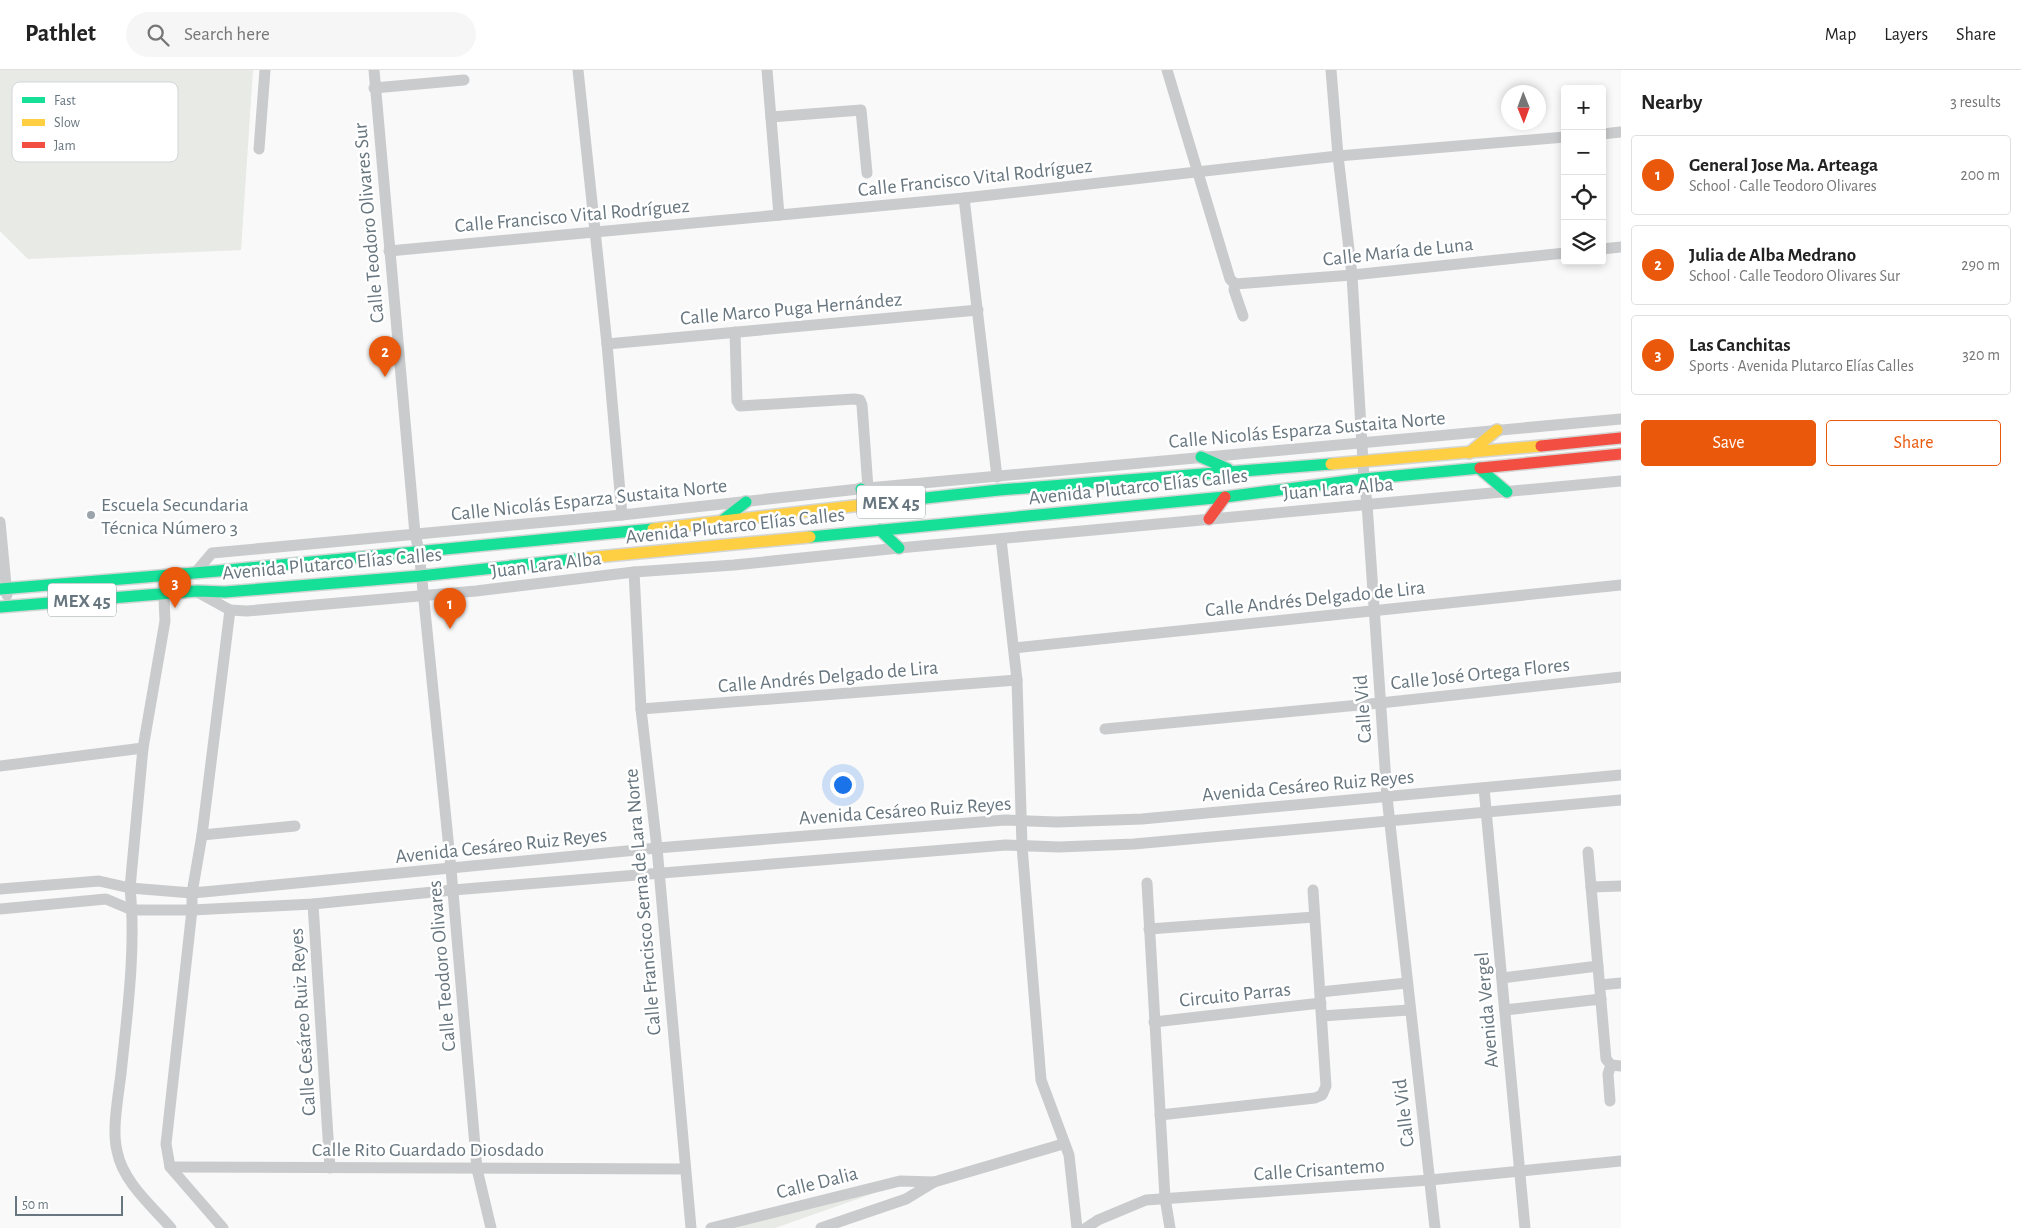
<!DOCTYPE html>
<meta charset="utf-8">
<style>
body{margin:0;font-family:"Alegreya Sans",sans-serif;background:#f6f6f6;color:#222}
.controls{position:absolute;right:15px;top:15px;display:grid;overflow:hidden;border-radius:5px;box-shadow:0 2px 8px #0003}
.controls button{width:45px;height:45px;display:grid;place-items:center;padding:0;border:0;border-bottom:1px solid #e0e0e0;background:#fff;color:#222;font:25px sans-serif}
.compass{position:absolute;left:1501px;top:15px;width:45px;height:45px;border-radius:50%;background:#fff;box-shadow:0 2px 8px #0003;rotate:179deg}
.scale{position:absolute;left:15px;bottom:12px;width:108px;box-sizing:border-box;padding-left:5px;border:2px solid #67767f;border-top:0;font-size:14px;line-height:18px;white-space:nowrap;color:#67767f;-webkit-text-stroke:4px #fff;paint-order:stroke}
.you{position:absolute;left:842px;top:714px;width:18px;height:18px;margin:-12px;border:4px solid #fff;border-radius:50%;background:#1a73e8;box-shadow:0 0 0 8px #1a73e833}
.badge{display:grid;place-items:center;width:32px;height:32px;border-radius:50%;background:#ea580c;color:#fff;font-size:16px;font-weight:700}
.pin{position:absolute;translate:-50% -41px;filter:drop-shadow(0 1px 2px #0008)}
.pin::after{content:'';position:absolute;top:26px;width:18px;height:15px;background:inherit;clip-path:polygon(0 0,100% 0,50% 100%)}
.list{margin:0;padding:0;list-style:none}
h2{display:flex;justify-content:space-between;align-items:center;height:65px;margin:0;padding:0 20px;font-size:21px}
h2 small{font-size:16px;font-weight:400;color:#767676}
.list li{display:grid;grid-template-columns:32px 1fr auto;gap:15px;align-items:center;box-sizing:border-box;height:80px;margin:0 10px 10px;padding:0 10px;border:1px solid #e0e0e0;border-radius:5px}
.list b{display:block;font-size:19px;white-space:nowrap}
.list p{margin:0;font-size:16px;white-space:nowrap;color:#767676}
.list em{font-size:16px;font-style:normal;color:#767676}
.actions{display:flex;gap:10px;padding:15px 20px}
.actions a{flex:1;padding:11px 0;border:1px solid #ea580c;border-radius:5px;text-align:center;font-size:18px;color:#ea580c}
.actions .main{background:#ea580c;color:#fff}
.icon{flex:none;width:28px;height:28px;fill:none;stroke:currentColor;stroke-width:2;stroke-linecap:round;stroke-linejoin:round}
.map{position:relative;flex:none;width:1621px;height:1158px;overflow:hidden}
header{display:flex;align-items:center;gap:30px;box-sizing:border-box;height:70px;padding:0 25px;background:#fff;border-bottom:1px solid #e0e0e0}
header strong{font-size:24px}
nav{display:flex;gap:28px;margin-inline-start:auto;font-size:18px}
.search{width:350px;height:45px;background:#f6f6f6;display:flex;align-items:center;gap:12px;box-sizing:border-box;padding:0 18px;border-radius:28px;color:#767676;font-size:19px}
main{display:flex}
aside{flex:1;background:#fff}
.map>svg:first-child{display:block}
.green{fill:#e8eae6}
.lines{fill:none;stroke-linecap:round;stroke-linejoin:round}
.fast-casing{stroke:#d4d5d5;stroke-width:14}
.slow-casing{stroke:#d4d5d5;stroke-width:14}
.jam-casing{stroke:#d4d5d5;stroke-width:14}
.street{stroke:#cacbcc;stroke-width:11}
.fast{stroke:#16e098;stroke-width:11}
.slow{stroke:#ffcf43;stroke-width:11}
.jam{stroke:#f24e42;stroke-width:11}
.poi-dot{fill:#9aa4aa;stroke:#fff;stroke-width:2}
.labels{text-anchor:middle;stroke-width:5;stroke-linejoin:round;paint-order:stroke}
.shield{fill:#fff;stroke:#959fa5;stroke-width:1}
.shield-label{font-size:19px;font-weight:bold;fill:#67767f}
.street-label{font-size:20px;fill:#67767f;stroke:#fff}
.poi-label{font-size:20px;fill:#67767f;stroke:#fff;text-anchor:start}
.key{fill:#fff;stroke:#d1d6d9;stroke-width:1}
.key-label{font-size:14px;fill:#67767f}
</style>
<header>
<strong>Pathlet</strong>
<div class="search"><svg class="icon" aria-label="search" viewBox="0 0 24 24"><circle cx="10" cy="10" r="6"/><path d="M15 15l6 6"/></svg>Search here</div>
<nav><a>Map</a><a>Layers</a><a>Share</a></nav>
</header>
<main>
<div class="map">
<svg width="1621" height="1158" viewBox="0 0 1621 1158">
<rect width="100%" height="100%" fill="#f9f9f9"/>
<g class="green">
<path d="M0,0H253L241,180L28,189L0,161Z"/>
<path d="M889,1118L775,1158H723Z"/>
</g>
<g class="lines">
<defs>
<g id="fast">
<path d="M1201,387L1228,399"/>
<path d="M1480,399L1507,422"/>
<path d="M861,419L885,433"/>
<path d="M871,434L999,420L1331,394"/>
<path d="M723,450L746,432"/>
<path d="M880,460L899,478"/>
<path d="M810,467L1225,427L1364,409L1480,398"/>
<path d="M0,519L218,501L653,459"/>
<path d="M0,537L197,521L225,522L420,506L585,488"/>
</g>
<g id="slow">
<path d="M1469,383L1497,360"/>
<path d="M1331,394L1541,376"/>
<path d="M653,459L871,434"/>
<path d="M585,488L810,467"/>
</g>
<g id="jam">
<path d="M1541,376L1621,368"/>
<path d="M1480,398L1621,384"/>
<path d="M1209,449L1225,427"/>
</g>
</defs>
<use href="#fast" class="fast-casing"/>
<use href="#slow" class="slow-casing"/>
<use href="#jam" class="jam-casing"/>
<g class="street">
<path d="M374,0L415,464L419,481L451,799L477,1099L491,1158"/>
<path d="M578,0L607,274L622,445"/>
<path d="M767,0L779,145"/>
<path d="M1167,0L1230,209L1235,214"/>
<path d="M1331,0L1338,86L1352,205L1364,409L1367,434L1387,727L1435,1158"/>
<path d="M374,18L464,10"/>
<path d="M771,47L861,40L867,103"/>
<path d="M1602,64L1621,62"/>
<path d="M259,79L265,0"/>
<path d="M964,128L997,407"/>
<path d="M1602,179L1621,177"/>
<path d="M389,181L964,128L1338,86L1565,67"/>
<path d="M1235,214L1352,205L1565,183"/>
<path d="M1235,214L1234,220L1243,246"/>
<path d="M735,262L737,331L740,336L854,329L860,330L862,335L868,418"/>
<path d="M607,274L978,240"/>
<path d="M0,452L7,525"/>
<path d="M1001,469L1017,610L1022,776L1041,1010L1069,1085L1077,1158"/>
<path d="M634,502L641,639L657,778L691,1158"/>
<path d="M195,503L212,483L622,445L868,418L1621,349"/>
<path d="M163,505L165,551L143,678L130,818C136,874 128,938 122,994C120,1019 111,1057 117,1081C123,1112 151,1135 171,1158"/>
<path d="M201,524L230,540L247,541L476,521L634,502L734,495L899,478L1621,411"/>
<path d="M1014,578L1621,515"/>
<path d="M641,639L1017,610"/>
<path d="M1105,659L1380,633L1621,607"/>
<path d="M0,696L143,678"/>
<path d="M1484,718L1525,1158"/>
<path d="M202,765L295,756"/>
<path d="M1588,782L1606,989L1611,995L1621,996"/>
<path d="M1147,813L1165,1128L1170,1158"/>
<path d="M1591,817L1621,816"/>
<path d="M0,819L99,811L130,818L192,823L214,821L657,778L1005,750L1057,752L1142,749L1621,705"/>
<path d="M313,834L330,1098"/>
<path d="M0,839L106,829L132,840H192L313,834L453,820L1006,775L1059,777L1134,774L1621,730"/>
<path d="M1149,859L1314,847"/>
<path d="M1502,908L1598,896"/>
<path d="M1600,915L1621,913"/>
<path d="M1320,922L1407,913"/>
<path d="M1505,940L1601,929"/>
<path d="M1322,946L1409,940"/>
<path d="M1154,952L1321,933"/>
<path d="M1610,1031L1608,1004L1611,995"/>
<path d="M1160,1045L1315,1028L1322,1025L1326,1016L1313,820"/>
<path d="M170,1097L685,1099"/>
<path d="M223,1158L170,1097L166,1074L192,840V823L202,765L230,540"/>
<path d="M711,1158L900,1111L934,1112"/>
<path d="M821,1158L906,1129L934,1112L1063,1074"/>
<path d="M1086,1158L1098,1150L1146,1130L1430,1110L1621,1091"/>
</g>
<use href="#fast" class="fast"/>
<use href="#slow" class="slow"/>
<use href="#jam" class="jam"/>
</g>
<circle class="poi-dot" cx="91" cy="445" r="5"/>
<g class="labels">
<g class="shield">
<rect x="857" y="415.5" width="68" height="33" rx="4"/>
<rect x="48" y="513.5" width="68" height="33" rx="4"/>
</g>
<g class="shield-label">
<text x="891" y="439">MEX 45</text>
<text x="82" y="537">MEX 45</text>
</g>
<g class="street-label">
<text transform="translate(975 107) rotate(-6)" y="7">Calle Francisco Vital Rodríguez</text>
<text transform="translate(572 145) rotate(-5)" y="7">Calle Francisco Vital Rodríguez</text>
<text transform="translate(368 153) rotate(-95)" y="7">Calle Teodoro Olivares Sur</text>
<text transform="translate(1398 181) rotate(-6)" y="7">Calle María de Luna</text>
<text transform="translate(791 238) rotate(-5)" y="7">Calle Marco Puga Hernández</text>
<text transform="translate(1307 359) rotate(-5)" y="7">Calle Nicolás Esparza Sustaita Norte</text>
<text transform="translate(1138 416) rotate(-6)" y="7">Avenida Plutarco Elías Calles</text>
<text transform="translate(1338 418) rotate(-5)" y="7">Juan Lara Alba</text>
<text transform="translate(589 429) rotate(-6)" y="7">Calle Nicolás Esparza Sustaita Norte</text>
<text transform="translate(735 455) rotate(-6)" y="7">Avenida Plutarco Elías Calles</text>
<text transform="translate(332 493) rotate(-5)" y="7">Avenida Plutarco Elías Calles</text>
<text transform="translate(546 494) rotate(-7)" y="7">Juan Lara Alba</text>
<text transform="translate(1315 528) rotate(-6)" y="7">Calle Andrés Delgado de Lira</text>
<text transform="translate(1480 603) rotate(-6)" y="7">Calle José Ortega Flores</text>
<text transform="translate(828 606) rotate(-5)" y="7">Calle Andrés Delgado de Lira</text>
<text transform="translate(1362 639) rotate(-94)" y="7">Calle Vid</text>
<text transform="translate(1308 715) rotate(-5)" y="7">Avenida Cesáreo Ruiz Reyes</text>
<text transform="translate(905 740) rotate(-4)" y="7">Avenida Cesáreo Ruiz Reyes</text>
<text transform="translate(501 775) rotate(-6)" y="7">Avenida Cesáreo Ruiz Reyes</text>
<text transform="translate(642 832) rotate(-95)" y="7">Calle Francisco Serna de Lara Norte</text>
<text transform="translate(441 896) rotate(-95)" y="7">Calle Teodoro Olivares</text>
<text transform="translate(1235 924) rotate(-6)" y="7">Circuito Parras</text>
<text transform="translate(1486 940) rotate(-95)" y="7">Avenida Vergel</text>
<text transform="translate(302 952) rotate(-94)" y="7">Calle Cesáreo Ruiz Reyes</text>
<text transform="translate(1403 1043) rotate(-97)" y="7">Calle Vid</text>
<text x="428" y="1086">Calle Rito Guardado Diosdado</text>
<text transform="translate(1319 1099) rotate(-4)" y="7">Calle Crisantemo</text>
<text transform="translate(817 1112) rotate(-14)" y="7">Calle Dalia</text>
</g>
<g class="poi-label">
<text x="101" y="441">Escuela Secundaria<tspan x="101" dy="23">Técnica Número 3</tspan></text>
</g>
</g>
<rect x="12" y="12" width="166" height="80" rx="8" class="key"/>
<rect x="22" y="27" width="23" height="6" fill="#16e098"/>
<rect x="22" y="49" width="23" height="7" fill="#ffcf43"/>
<rect x="22" y="72" width="23" height="6" fill="#f24e42"/>
<g class="key-label">
<text x="54" y="35">Fast</text>
<text x="54" y="57">Slow</text>
<text x="54" y="80">Jam</text>
</g>
</svg>
<div class="controls">
<button>+</button>
<button>−</button>
<button><svg class="icon" aria-label="locate" viewBox="0 0 24 24"><circle cx="12" cy="12" r="6"/><path d="M12 2v4M12 18v4M2 12h4M18 12h4"/></svg></button>
<button><svg class="icon" aria-label="layers" viewBox="0 0 24 24"><path d="M12 4l9 5-9 5-9-5zM3 14l9 5 9-5"/></svg></button>
</div>
<svg class="compass" viewBox="-18 -18 36 36"><path d="M0-13l5 13h-10z" fill="#e53935"/><path d="M0 13l5-13h-10z" fill="#767676"/></svg>
<div class="scale">50 m</div>
<div class="you"></div>
<div class="pin badge" style="left:450px;top:559px">1</div>
<div class="pin badge" style="left:385px;top:307px">2</div>
<div class="pin badge" style="left:175px;top:538px">3</div>
</div>
<aside>
<h2>Nearby<small>3 results</small></h2>
<ul class="list">
<li><span class="badge">1</span><div><b>General Jose Ma. Arteaga</b><p>School · Calle Teodoro Olivares</p></div><em>200 m</em></li>
<li><span class="badge">2</span><div><b>Julia de Alba Medrano</b><p>School · Calle Teodoro Olivares Sur</p></div><em>290 m</em></li>
<li><span class="badge">3</span><div><b>Las Canchitas</b><p>Sports · Avenida Plutarco Elías Calles</p></div><em>320 m</em></li>
</ul>
<div class="actions"><a class="main">Save</a><a>Share</a></div>
</aside>
</main>
